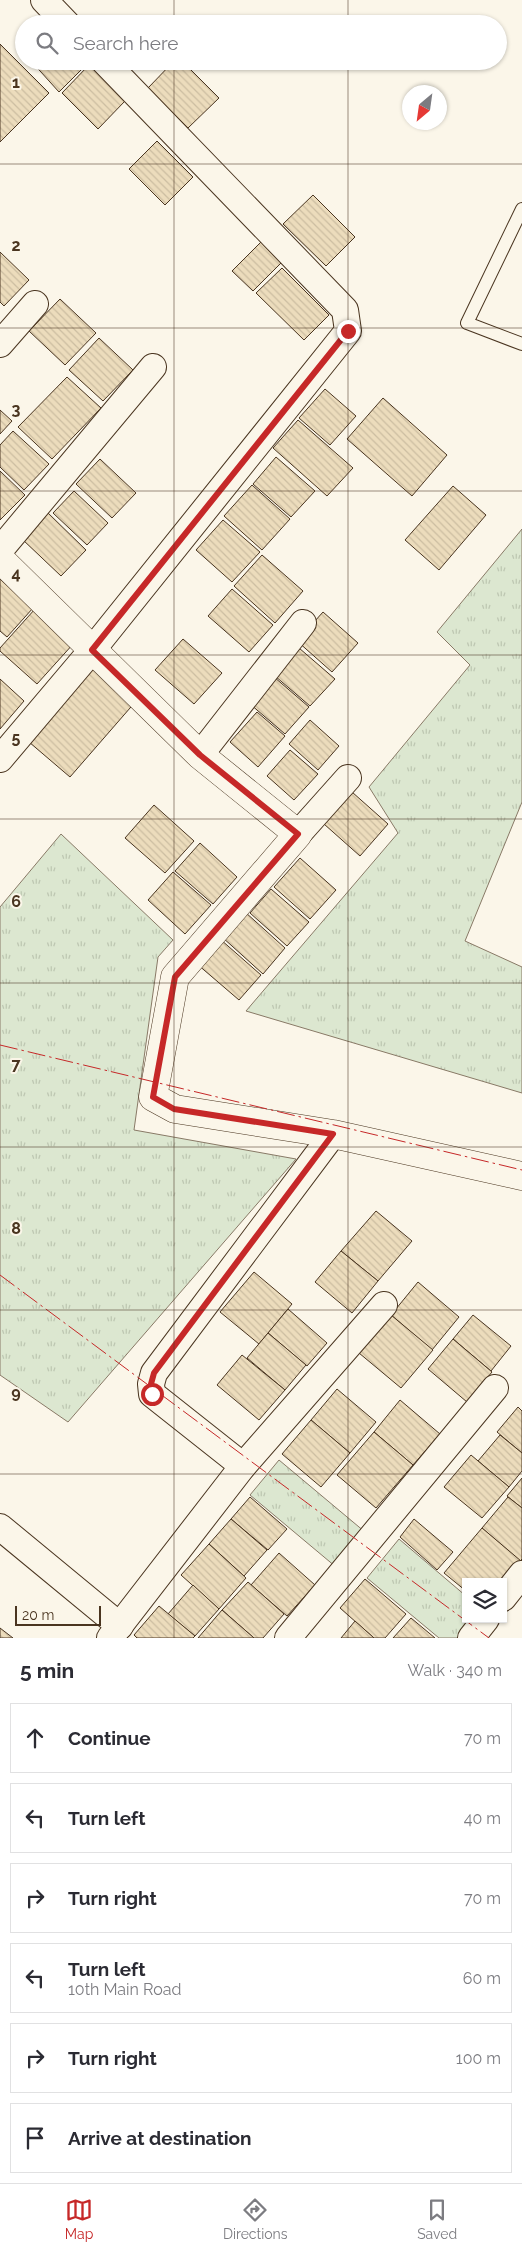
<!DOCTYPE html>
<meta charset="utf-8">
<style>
body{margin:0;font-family:Raleway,sans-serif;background:#f7f7f7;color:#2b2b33}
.controls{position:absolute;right:15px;bottom:15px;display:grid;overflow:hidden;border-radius:0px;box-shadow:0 1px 4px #0004}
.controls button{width:45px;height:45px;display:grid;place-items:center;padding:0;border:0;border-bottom:1px solid #e1e1e2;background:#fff;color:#2b2b33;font:25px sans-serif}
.compass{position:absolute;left:402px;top:85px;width:45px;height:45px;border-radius:50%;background:#fff;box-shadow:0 1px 4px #0004;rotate:209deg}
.scale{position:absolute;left:15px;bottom:12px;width:86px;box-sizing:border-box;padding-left:5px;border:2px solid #4a3520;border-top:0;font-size:14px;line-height:18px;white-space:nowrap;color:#4a3520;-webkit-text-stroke:4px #fbf6e9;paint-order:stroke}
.stop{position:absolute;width:15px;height:15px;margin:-11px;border:4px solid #c62828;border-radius:50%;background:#fff}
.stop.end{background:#c62828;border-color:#fff;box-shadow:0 1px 5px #0008}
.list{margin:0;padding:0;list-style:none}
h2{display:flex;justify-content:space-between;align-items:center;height:65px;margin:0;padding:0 20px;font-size:21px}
h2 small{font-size:16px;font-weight:400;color:#7c7c81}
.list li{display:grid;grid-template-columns:32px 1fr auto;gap:15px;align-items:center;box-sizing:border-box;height:70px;margin:0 10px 10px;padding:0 10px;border:1px solid #e1e1e2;border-radius:0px}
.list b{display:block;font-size:19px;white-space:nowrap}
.list p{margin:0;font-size:16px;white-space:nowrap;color:#7c7c81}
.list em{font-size:16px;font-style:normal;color:#7c7c81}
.icon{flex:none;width:28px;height:28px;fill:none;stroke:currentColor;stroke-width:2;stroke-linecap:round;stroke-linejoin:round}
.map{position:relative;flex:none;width:522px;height:1638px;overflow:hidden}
.search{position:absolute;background:#fff;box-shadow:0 1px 4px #0004;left:15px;right:15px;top:15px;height:55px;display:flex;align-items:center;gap:12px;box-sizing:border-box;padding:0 18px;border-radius:28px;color:#7c7c81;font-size:19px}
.sheet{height:545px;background:#fff}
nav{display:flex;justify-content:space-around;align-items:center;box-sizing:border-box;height:70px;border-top:1px solid #e1e1e2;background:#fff;font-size:14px;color:#7c7c81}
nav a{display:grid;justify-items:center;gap:2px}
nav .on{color:#c62828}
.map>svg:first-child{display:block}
.grass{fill:url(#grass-tufts);stroke:#887966}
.building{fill:url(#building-back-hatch);stroke:#4a3520}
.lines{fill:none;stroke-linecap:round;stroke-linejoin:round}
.service-casing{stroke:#4a3520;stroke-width:14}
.minor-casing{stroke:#4a3520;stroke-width:28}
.tertiary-casing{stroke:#4a3520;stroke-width:29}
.service{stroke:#fbf6e9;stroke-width:12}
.minor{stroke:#fbf6e9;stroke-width:26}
.tertiary{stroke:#fbf6e9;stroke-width:28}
.power{stroke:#c62828;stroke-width:1;stroke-dasharray:18 4 2.5 4;stroke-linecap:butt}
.route{stroke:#c62828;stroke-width:6}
.grid{fill:none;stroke:#4a3520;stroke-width:1;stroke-opacity:0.55}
.grid-label{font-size:16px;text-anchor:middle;font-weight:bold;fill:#4a3520;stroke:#fbf6e9;stroke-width:4;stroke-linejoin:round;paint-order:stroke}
</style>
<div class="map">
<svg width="522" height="1638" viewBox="0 0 522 1638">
<defs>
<pattern id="grass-tufts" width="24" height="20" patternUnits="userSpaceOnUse" patternTransform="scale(1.25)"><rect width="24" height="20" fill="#dce7d0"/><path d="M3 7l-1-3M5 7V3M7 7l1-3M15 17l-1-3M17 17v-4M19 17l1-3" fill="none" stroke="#bec7b2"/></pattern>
<pattern id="building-back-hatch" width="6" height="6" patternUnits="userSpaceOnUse" patternTransform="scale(1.25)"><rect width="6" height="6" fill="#ecdcbc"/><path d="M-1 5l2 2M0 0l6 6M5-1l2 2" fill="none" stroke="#ccbda1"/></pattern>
</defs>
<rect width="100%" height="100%" fill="#fbf6e9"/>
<g class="grass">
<path d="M522,529V802L465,941L522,967V1093L246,1011L398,833L369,787L470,665L437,632Z"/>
<path d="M61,834L173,940L158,957L134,1130L296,1159L68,1422L0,1375V907Z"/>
<path d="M279,1460L365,1532L336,1567L250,1495Z"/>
<path d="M399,1539L466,1596V1619H477L462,1638H439L367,1578Z"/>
</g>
<g class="building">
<path d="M0,44L49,93L0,142Z"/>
<path d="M31,61H80L85,66L59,92Z"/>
<path d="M174,61H182L219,98L188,128L148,88Z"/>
<path d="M89,65L125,101L98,129L62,93Z"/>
<path d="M157,141L193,177L165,205L129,169Z"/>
<path d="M313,195L355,237L326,266L283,224Z"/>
<path d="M261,242L282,262L253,291L232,271Z"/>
<path d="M0,252L29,280L4,306L0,302Z"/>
<path d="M282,268L329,315L304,340L256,293Z"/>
<path d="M60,299L96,333L65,365L29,331Z"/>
<path d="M99,338L133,370L103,401L69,370Z"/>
<path d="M67,377L101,408L52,459L18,427Z"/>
<path d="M325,389L356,416L330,445L299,418Z"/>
<path d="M383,398L447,455L412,496L347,439Z"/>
<path d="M0,410L12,421L0,434Z"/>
<path d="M298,420L353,468L327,496L273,448Z"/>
<path d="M13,431L49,464L24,490L0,467V445Z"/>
<path d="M276,457L315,491L291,517L253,484Z"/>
<path d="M100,459L136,493L112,518L76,484Z"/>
<path d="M0,471L25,495L0,520Z"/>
<path d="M252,485L290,519L262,550L224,516Z"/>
<path d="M453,486L486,515L439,570L405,540Z"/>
<path d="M74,491L108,523L87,545L53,513Z"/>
<path d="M47,512L86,550L61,576L22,539Z"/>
<path d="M223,520L260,552L232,582L196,550Z"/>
<path d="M262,555L303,591L275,623L234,586Z"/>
<path d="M0,579L33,608L7,637L0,631Z"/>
<path d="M232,589L273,625L249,652L208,616Z"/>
<path d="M35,609L74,643L37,684L0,651V648Z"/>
<path d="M323,612L358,643L332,672L297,641Z"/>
<path d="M183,639L222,673L194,704L155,670Z"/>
<path d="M299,648L335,679L310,706L275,676Z"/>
<path d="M96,664L137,700L70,777L29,742Z"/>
<path d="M274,677L309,707L285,734L250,704Z"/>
<path d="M0,679L24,701L0,729Z"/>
<path d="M257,712L285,736L258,767L230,742Z"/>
<path d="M310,720L339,746L318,770L289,744Z"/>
<path d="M290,750L318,774L294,800L267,776Z"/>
<path d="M352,792L388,824L360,856L324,824Z"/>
<path d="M154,805L194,841L165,873L125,838Z"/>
<path d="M200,843L237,877L213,904L175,871Z"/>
<path d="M300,858L336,890L310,919L274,887Z"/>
<path d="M173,872L211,905L185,934L148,900Z"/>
<path d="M271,889L309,922L287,946L250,913Z"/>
<path d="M245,912L285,948L263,974L222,937Z"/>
<path d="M220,939L261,975L239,1000L197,964Z"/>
<path d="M376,1211L412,1241L378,1281L341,1251Z"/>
<path d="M341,1251L378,1281L352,1313L315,1282Z"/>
<path d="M254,1272L292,1304L259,1344L220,1312Z"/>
<path d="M418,1282L459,1317L432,1350L391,1315Z"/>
<path d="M288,1309L327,1343L307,1366L268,1333Z"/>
<path d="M391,1315L433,1350L401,1388L359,1353Z"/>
<path d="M473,1315L511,1346L491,1371L453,1339Z"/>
<path d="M268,1333L306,1365L285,1390L247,1358Z"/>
<path d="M453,1339L492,1372L467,1402L428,1369Z"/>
<path d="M242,1355L285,1390L259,1420L217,1385Z"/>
<path d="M337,1389L376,1422L350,1453L311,1420Z"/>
<path d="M400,1400L440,1434L413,1465L374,1432Z"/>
<path d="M518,1407L522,1411V1453L497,1432Z"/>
<path d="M311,1420L350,1453L321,1487L282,1454Z"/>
<path d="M374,1432L413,1465L376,1508L337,1475Z"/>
<path d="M500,1435L522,1453V1471L509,1487L478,1461Z"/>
<path d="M471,1455L509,1487L482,1518L444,1487Z"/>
<path d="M522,1478V1508L507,1496Z"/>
<path d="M250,1497L287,1529L268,1550L231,1519Z"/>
<path d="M508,1497L522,1508V1559L520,1561L482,1528Z"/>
<path d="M231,1519L267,1550L244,1576L209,1544Z"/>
<path d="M414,1519L453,1552L437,1570L400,1537Z"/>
<path d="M482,1528L521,1561L503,1582H466V1591L444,1573Z"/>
<path d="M209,1544L246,1578L219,1609L181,1575Z"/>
<path d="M279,1553L315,1585L287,1616L251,1585Z"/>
<path d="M365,1579L406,1614L385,1638H374L340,1608Z"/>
<path d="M248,1582L284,1614L263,1638H254L222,1610Z"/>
<path d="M193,1585L219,1609L195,1636L168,1614Z"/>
<path d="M159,1606L195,1636L193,1638H137L134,1635Z"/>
<path d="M222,1610L254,1638H198Z"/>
<path d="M411,1618L435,1638H393Z"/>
<path d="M355,1621L374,1638H341Z"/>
<path d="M0,1628L13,1638H0Z"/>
</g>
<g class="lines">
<defs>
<path id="service" d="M522,209L467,323L522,344"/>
<g id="minor">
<path d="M44,0L67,24"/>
<path d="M0,344L35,304"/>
<path d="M0,550L153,367"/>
<path d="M200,755L303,623"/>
<path d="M0,759L93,649L348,331L345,310L104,61"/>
<path d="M298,834L348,778"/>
<path d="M243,1466L384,1305"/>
<path d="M0,1527L120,1626"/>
<path d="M503,1598L522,1574"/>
<path d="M110,1638L243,1466L152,1394L151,1384L154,1373L333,1134"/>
<path d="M288,1638L495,1388"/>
<path d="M471,1638L486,1619"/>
</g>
<path id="tertiary" d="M0,559L200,755L298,834L175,977L153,1097L175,1109L333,1134L522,1176"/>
</defs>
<use href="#service" class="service-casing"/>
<use href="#minor" class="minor-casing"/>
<use href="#tertiary" class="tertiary-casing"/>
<use href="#service" class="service"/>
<use href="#minor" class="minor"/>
<use href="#tertiary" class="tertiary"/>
<g class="power">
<path d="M0,1045L522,1170"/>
<path d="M0,1275L489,1638"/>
</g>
</g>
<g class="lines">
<path class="route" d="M152,1394L151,1384L154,1373L333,1134L174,1109L153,1097L175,977L298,834L200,755L92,650L348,331"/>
</g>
<path class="grid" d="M174,0V24M348,0V24M174,61V1638M348,61V1638M0,164H522M0,328H522M0,491H522M0,655H522M0,819H522M0,983H522M0,1147H522M0,1310H522M0,1474H522"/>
<g class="grid-label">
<text x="16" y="88">1</text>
<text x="16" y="251">2</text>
<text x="16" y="415">3</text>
<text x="16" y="579">4</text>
<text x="16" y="743">5</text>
<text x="16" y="907">6</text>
<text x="16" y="1070">7</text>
<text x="16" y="1234">8</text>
<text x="16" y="1398">9</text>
</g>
</svg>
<div class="controls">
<button><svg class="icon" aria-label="layers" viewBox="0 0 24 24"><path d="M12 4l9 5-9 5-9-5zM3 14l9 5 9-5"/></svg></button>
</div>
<svg class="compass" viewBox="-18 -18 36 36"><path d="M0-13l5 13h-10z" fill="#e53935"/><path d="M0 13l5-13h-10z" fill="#7c7c81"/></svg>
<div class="scale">20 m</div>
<div class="stop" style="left:152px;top:1394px"></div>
<div class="stop end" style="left:348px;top:331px"></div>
<div class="search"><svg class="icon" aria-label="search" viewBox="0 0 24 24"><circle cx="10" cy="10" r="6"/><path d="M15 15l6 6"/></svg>Search here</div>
</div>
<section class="sheet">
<h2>5 min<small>Walk · 340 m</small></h2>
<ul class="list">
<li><svg class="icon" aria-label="ahead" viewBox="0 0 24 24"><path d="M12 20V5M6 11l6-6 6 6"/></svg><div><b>Continue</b></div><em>70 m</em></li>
<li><svg class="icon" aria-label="left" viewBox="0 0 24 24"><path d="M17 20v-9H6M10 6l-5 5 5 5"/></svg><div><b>Turn left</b></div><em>40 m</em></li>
<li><svg class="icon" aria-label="right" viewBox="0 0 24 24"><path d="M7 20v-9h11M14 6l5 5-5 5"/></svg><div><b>Turn right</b></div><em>70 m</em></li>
<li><svg class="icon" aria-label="left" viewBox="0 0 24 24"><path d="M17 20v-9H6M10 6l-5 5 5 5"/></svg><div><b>Turn left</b><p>10th Main Road</p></div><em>60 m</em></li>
<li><svg class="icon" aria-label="right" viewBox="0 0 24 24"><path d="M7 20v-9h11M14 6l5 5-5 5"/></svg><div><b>Turn right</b></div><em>100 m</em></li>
<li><svg class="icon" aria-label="arrive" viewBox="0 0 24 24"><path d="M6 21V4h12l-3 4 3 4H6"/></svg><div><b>Arrive at destination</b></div></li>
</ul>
</section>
<nav>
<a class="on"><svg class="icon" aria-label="map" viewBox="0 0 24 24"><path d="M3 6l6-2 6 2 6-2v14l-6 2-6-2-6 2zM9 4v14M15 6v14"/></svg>Map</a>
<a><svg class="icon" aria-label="directions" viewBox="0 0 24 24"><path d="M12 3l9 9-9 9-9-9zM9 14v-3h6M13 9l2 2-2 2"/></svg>Directions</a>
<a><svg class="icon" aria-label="saved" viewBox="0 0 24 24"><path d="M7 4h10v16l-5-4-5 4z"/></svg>Saved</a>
</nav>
